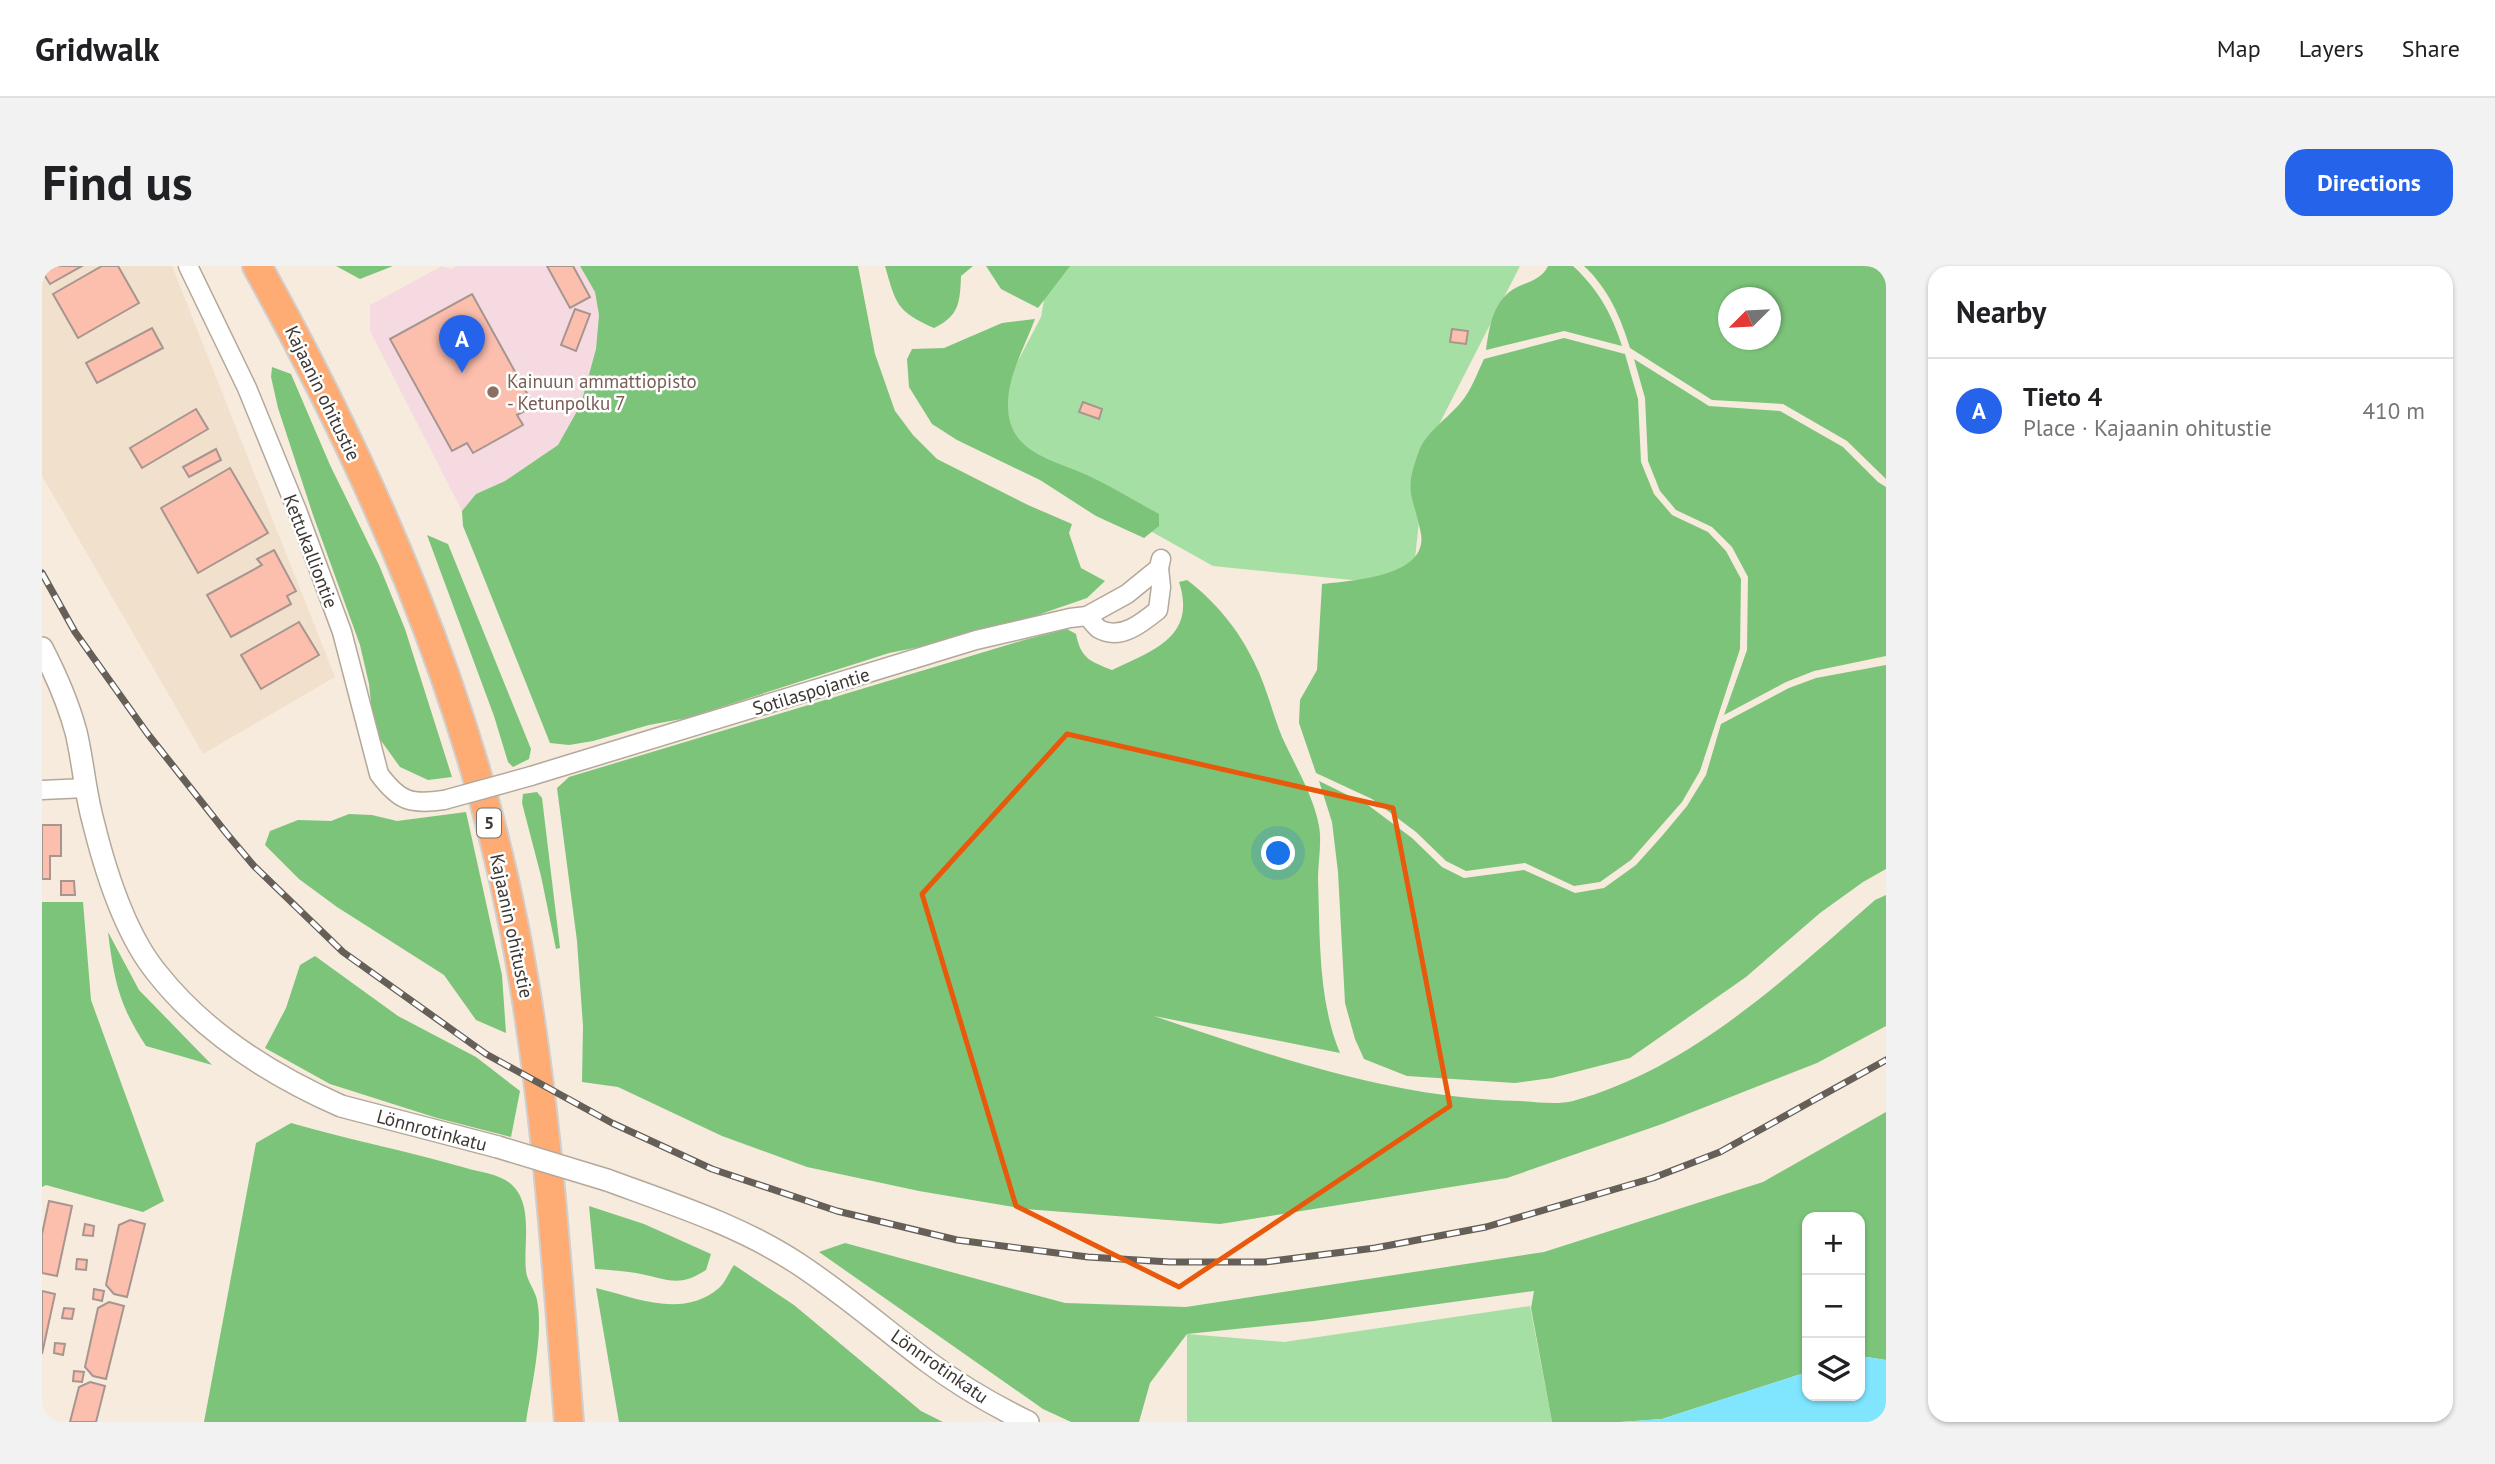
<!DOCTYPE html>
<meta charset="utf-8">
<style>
body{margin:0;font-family:"PT Sans",sans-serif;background:#f2f2f2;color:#202124}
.controls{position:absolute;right:21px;bottom:21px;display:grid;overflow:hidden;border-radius:14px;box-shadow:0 2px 5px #0004}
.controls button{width:63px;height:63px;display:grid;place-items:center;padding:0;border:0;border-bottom:2px solid #e0e0e0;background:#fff;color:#202124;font:35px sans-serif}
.compass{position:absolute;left:1676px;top:21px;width:63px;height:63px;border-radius:50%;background:#fff;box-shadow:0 2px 5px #0004;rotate:246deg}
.you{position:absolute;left:1237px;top:588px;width:24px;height:24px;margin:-18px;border:5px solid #fff;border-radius:50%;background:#1a73e8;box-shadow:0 0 0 10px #1a73e833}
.badge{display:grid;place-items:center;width:46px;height:46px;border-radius:50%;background:#2563eb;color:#fff;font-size:23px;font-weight:700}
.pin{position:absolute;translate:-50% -58px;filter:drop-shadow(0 2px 4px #0008)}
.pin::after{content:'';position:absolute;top:37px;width:24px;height:21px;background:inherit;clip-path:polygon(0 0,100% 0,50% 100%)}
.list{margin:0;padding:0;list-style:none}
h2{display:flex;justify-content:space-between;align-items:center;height:91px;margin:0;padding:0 28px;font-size:30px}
h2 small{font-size:23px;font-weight:400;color:#757577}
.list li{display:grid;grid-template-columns:46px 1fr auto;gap:21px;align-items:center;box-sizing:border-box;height:105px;padding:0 28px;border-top:2px solid #e0e0e0}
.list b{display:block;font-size:26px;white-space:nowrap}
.list p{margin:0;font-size:23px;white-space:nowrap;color:#757577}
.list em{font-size:23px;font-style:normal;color:#757577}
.icon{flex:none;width:38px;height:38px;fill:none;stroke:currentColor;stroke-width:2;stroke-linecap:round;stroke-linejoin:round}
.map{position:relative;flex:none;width:1844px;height:1156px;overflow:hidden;border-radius:21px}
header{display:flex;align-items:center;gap:42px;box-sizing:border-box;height:98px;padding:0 35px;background:#fff;border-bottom:2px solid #e0e0e0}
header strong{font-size:33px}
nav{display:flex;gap:38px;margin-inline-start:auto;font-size:24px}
.intro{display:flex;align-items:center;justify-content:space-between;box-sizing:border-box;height:168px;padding:0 42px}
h1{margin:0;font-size:49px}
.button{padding:18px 32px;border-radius:21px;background:#2563eb;color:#fff;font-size:24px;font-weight:700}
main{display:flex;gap:42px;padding:0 42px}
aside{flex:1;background:#fff;border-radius:21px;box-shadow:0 2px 5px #0004}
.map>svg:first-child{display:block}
.built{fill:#f1e0cc}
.education{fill:#f5dbe1}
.green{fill:#a5dfa3}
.forest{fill:#7cc47a;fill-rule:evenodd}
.water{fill:#80e5ff}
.building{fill:#fcbead;stroke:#a79590;stroke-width:2}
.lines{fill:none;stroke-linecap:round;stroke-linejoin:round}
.minor-casing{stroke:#b3a89a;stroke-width:21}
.tertiary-casing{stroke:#b3a89a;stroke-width:24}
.trunk-casing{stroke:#d0cfce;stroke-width:32}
.minor{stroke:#fff;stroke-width:18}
.tertiary{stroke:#fff;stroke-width:21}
.trunk{stroke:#feab74;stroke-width:28}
.rail-casing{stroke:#655f58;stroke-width:7}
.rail{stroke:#fff;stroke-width:4.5;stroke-dasharray:13;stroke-linecap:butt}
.minor-bridge-casing{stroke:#b3a89a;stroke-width:21;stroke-linecap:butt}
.tertiary-bridge-casing{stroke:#b3a89a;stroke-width:24;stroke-linecap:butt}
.minor-bridge{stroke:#fff;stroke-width:18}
.tertiary-bridge{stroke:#fff;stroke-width:21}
.marked{fill:none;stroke:#e8590c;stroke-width:5;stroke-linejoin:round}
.education-dot{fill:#8d6e63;stroke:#fff;stroke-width:2.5}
.labels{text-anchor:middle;stroke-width:5;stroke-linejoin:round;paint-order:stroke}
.shield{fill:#fff;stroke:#767370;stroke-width:2}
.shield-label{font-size:18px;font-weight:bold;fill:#3c3732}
.education-label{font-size:19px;fill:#785e54;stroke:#fff;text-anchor:start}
.street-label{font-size:19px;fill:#3c3732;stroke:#fff}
</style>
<header>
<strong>Gridwalk</strong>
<nav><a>Map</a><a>Layers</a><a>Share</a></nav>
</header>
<div class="intro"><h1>Find us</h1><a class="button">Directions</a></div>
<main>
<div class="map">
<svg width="1844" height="1156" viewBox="0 0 1844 1156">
<rect width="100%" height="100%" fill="#f6ebdd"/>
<path class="built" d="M0,0H130L293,411L161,488L0,210Z"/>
<path class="education" d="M400,0L409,3L415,0H538L553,26L557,49L554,83L547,114L539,138L516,179L463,215L434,228L420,245L328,65V39Z"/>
<g class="green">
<path d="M1008,0H1478L1385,182L1370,320L1171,300L937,169L999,51Z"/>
<path d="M1488,1040L1510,1156H1145V1068L1242,1076Z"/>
</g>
<g class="forest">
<path d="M294,0H351L318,13Z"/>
<path d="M538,0H816L833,88L853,145L871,169L895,193L986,239L1030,258L1027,267L1039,302L1063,315L1045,332L955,363L908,375L847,387L645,452L607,459L551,475L527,479L508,477L432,287L421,260L420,245L434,228L463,215L516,179L539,138L554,83L557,49L553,26Z"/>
<path d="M843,0H931L919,10C918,37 917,50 892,62C854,45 854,38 843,0Z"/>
<path d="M944,0H1028L996,42L959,23Z"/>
<path d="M1506,0H1531C1556,23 1570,48 1580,80L1522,65L1444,84C1447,63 1450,38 1470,24C1483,16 1499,15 1506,0Z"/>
<path d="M1542,0H1844V213L1805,175L1741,138L1670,134L1588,82C1579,52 1566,22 1542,0ZM1686,32H1728V74H1686Z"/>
<path d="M993,53C983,80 965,111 966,140C966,187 1012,194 1045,209C1070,221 1093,235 1117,248V260L1102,272L1054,250L998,214L915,174L890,158L867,121L865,93L870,83L902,82L960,57Z"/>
<path d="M1522,72L1583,88L1596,133L1599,196L1612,228L1630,249L1666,266L1684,285L1699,313L1698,383L1658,505L1640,536L1589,594L1558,616L1532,620L1483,597L1424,605L1404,595L1374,566L1330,533L1274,507L1257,457L1258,434L1275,404L1280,318C1308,315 1386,311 1379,268C1371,227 1361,228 1377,185C1385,164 1410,150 1423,131C1431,120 1436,105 1442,93Z"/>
<path d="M1592,93L1667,140L1738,145L1801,181L1836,216L1844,221V390L1772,405L1744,416L1682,449L1705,384L1706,311L1690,281L1670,261L1634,244L1618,225L1606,195L1603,132Z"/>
<path d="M230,101L249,108L288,199L337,299L363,363L410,511L386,514L358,501L332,465L327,418L318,379L271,249L236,142L229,111Z"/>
<path d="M385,269L406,278L489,483L487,493L471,501L466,496L452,450Z"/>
<path d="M1145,314C1173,335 1197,364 1212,396C1224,419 1230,446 1240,471C1253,500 1271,528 1277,560C1280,577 1276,596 1276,613C1278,670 1276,735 1298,787L1112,750C1230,790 1352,833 1478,835C1494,836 1515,839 1531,835C1648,803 1744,712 1833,634L1844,629V760L1775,797L1620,858L1465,912L1178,958L983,943L877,925L765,901L680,870L576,821L540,816L541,760L535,675L515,522L527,511L982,374L1025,363L1034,368C1039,393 1048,395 1070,404C1111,384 1155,371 1137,316Z"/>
<path d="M1844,399V603L1821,616L1778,647L1704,711L1588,792L1510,812L1473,817L1365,810L1322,793L1313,773L1303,737L1296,606L1290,556L1277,515L1326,539L1370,572L1400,601L1422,612L1482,604L1533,627L1562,622L1594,599L1620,570L1645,540L1664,509L1679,458L1747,422L1774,412Z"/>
<path d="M495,526L500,532L518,682L514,683L499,610L480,537L481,528Z"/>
<path d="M424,546L460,709L464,767L434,754L402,709L295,641L257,613L223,579L228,565L256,554L289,555L307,548L330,549L355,555Z"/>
<path d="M0,636H41L49,734L122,935L101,946L4,919L0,921Z"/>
<path d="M66,666L97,724L170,799L104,780C77,739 72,714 66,666Z"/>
<path d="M273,690L356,750L434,791L478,825L469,871L395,852L288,818L223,782L244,742L258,699Z"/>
<path d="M1844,846V1094L1818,1090V951H1765V1106L1620,1153L1578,1156H1510L1489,1042L1492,1025L1272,1055L1145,1068L1108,1117L1097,1156H1029L1001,1143L777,986L803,977L1023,1037L1144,1041L1502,986L1721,916Z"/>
<path d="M249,857C307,874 366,885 424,902C437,906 458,908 469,918C492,938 481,978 484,1005C485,1015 493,1024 495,1034C502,1067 489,1123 484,1156H162L214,877Z"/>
<path d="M547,940L602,958L669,988L664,1004C635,1023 624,1012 594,1007C580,1005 567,1004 553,1003Z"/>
<path d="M692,999L752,1039L879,1145L901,1156H577L554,1022C595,1032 640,1053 677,1022C683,1017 687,1006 692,999Z"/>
</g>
<path class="water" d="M1818,1090L1844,1094V1156H1579L1620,1153L1765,1106V1130H1818Z"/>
<g class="building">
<path d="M6,0H40L8,18L0,5Z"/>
<path d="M60,0H76L97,37L36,72L11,28Z"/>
<path d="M505,0H531L548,31L528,42Z"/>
<path d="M430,28L492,140L475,149L481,159L431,187L425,177L410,185L348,73Z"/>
<path d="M533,43L548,48L534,85L519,79Z"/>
<path d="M110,62L121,82L55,117L44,97Z"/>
<path d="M1410,63L1426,65L1424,78L1408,76Z"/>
<path d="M1041,136L1060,143L1057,153L1037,146Z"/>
<path d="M154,143L166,163L100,202L88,182Z"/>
<path d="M174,183L179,194L147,211L141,201Z"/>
<path d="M188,202L226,267L156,307L119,242Z"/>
<path d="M232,284L254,325L245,330L249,338L189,371L165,329L220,299L215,293Z"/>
<path d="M257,356L277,389L219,423L199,389Z"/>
<path d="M0,559H19V590H8V613H0Z"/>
<path d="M19,615H32L33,629H19Z"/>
<path d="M7,935L30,940L15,1010L0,1007V968Z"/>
<path d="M88,954L103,958L85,1031L72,1028L64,1019L77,959Z"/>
<path d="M43,958L52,960L51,970L41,969Z"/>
<path d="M35,993L45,994L44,1004L34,1003Z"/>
<path d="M52,1023L62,1025L60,1035L51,1033Z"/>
<path d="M0,1025L13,1028L0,1088Z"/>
<path d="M67,1036L82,1040L64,1113L51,1110L43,1101L56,1042Z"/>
<path d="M22,1042L32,1043L30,1053L20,1052Z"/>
<path d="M13,1077L23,1078L21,1089L12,1087Z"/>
<path d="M32,1105L42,1106L40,1116L31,1115Z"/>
<path d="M48,1116L63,1120L54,1156H28L37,1121Z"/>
</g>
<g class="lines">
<defs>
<g id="minor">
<path d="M146,0L205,122L256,247L300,366L337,508C357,535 368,539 402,534"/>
<path d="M1045,350C1048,353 1053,360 1057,363C1078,375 1100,357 1116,344L1119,321L1117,302"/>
<path d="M489,510L934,374L1028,352L1045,350L1085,328L1117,302L1119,293"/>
<path d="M0,524L44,522"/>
</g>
<g id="tertiary">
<path d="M0,382C14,409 26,436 34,466C41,495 43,526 51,555C63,604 83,668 115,707C163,768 229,809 299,840L456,881"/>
<path d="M565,914C630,938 697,959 755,997C801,1027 842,1063 886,1096C917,1119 951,1139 986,1156"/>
</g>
<path id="trunk" d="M215,0C330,207 426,427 472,661C504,824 514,990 527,1156"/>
</defs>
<use href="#minor" class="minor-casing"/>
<use href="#tertiary" class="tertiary-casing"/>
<use href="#trunk" class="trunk-casing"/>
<use href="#minor" class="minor"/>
<use href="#tertiary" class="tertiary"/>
<use href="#trunk" class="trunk"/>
<defs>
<path id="rail" d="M0,307L33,366L105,467L185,568L212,600L301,686L444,788L570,857L670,903L795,945L915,974L1046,991L1128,996H1223L1333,982L1444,961L1611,912L1678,886L1844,794"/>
</defs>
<use href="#rail" class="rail-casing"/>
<use href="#rail" class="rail"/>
<defs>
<path id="minor-bridge" d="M402,534L489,510"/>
<path id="tertiary-bridge" d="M456,881L565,914"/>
</defs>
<use href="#minor-bridge" class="minor-bridge-casing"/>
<use href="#tertiary-bridge" class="tertiary-bridge-casing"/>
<use href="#minor-bridge" class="minor-bridge"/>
<use href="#tertiary-bridge" class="tertiary-bridge"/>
</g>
<path class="marked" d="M1025,468L1351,542L1408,840L1137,1021L974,940L880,628Z"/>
<circle class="education-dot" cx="451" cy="126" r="7"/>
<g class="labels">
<rect class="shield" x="435" y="542.5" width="24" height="29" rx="5"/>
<g class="shield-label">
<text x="447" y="563">5</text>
</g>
<g class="education-label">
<text x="465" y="122">Kainuun ammattiopisto<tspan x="465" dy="22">- Ketunpolku 7</tspan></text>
</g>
<g class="street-label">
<text transform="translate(281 127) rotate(64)" y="7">Kajaanin ohitustie</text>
<text transform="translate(269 285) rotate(69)" y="7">Kettukalliontie</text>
<text transform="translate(769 425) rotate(-17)" y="7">Sotilaspojantie</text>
<text transform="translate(470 660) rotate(78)" y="7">Kajaanin ohitustie</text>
<text transform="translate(390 864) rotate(15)" y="7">Lönnrotinkatu</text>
<text transform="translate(898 1100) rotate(35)" y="7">Lönnrotinkatu</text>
</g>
</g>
</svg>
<div class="controls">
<button>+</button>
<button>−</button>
<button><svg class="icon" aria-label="layers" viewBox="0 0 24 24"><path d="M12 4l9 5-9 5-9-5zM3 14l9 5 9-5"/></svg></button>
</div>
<svg class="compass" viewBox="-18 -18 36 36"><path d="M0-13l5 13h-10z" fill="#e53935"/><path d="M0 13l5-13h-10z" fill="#757577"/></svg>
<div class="you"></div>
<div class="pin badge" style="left:420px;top:107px">A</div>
</div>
<aside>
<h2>Nearby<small></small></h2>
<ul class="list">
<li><span class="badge">A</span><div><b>Tieto 4</b><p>Place · Kajaanin ohitustie</p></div><em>410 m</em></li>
</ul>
</aside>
</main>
